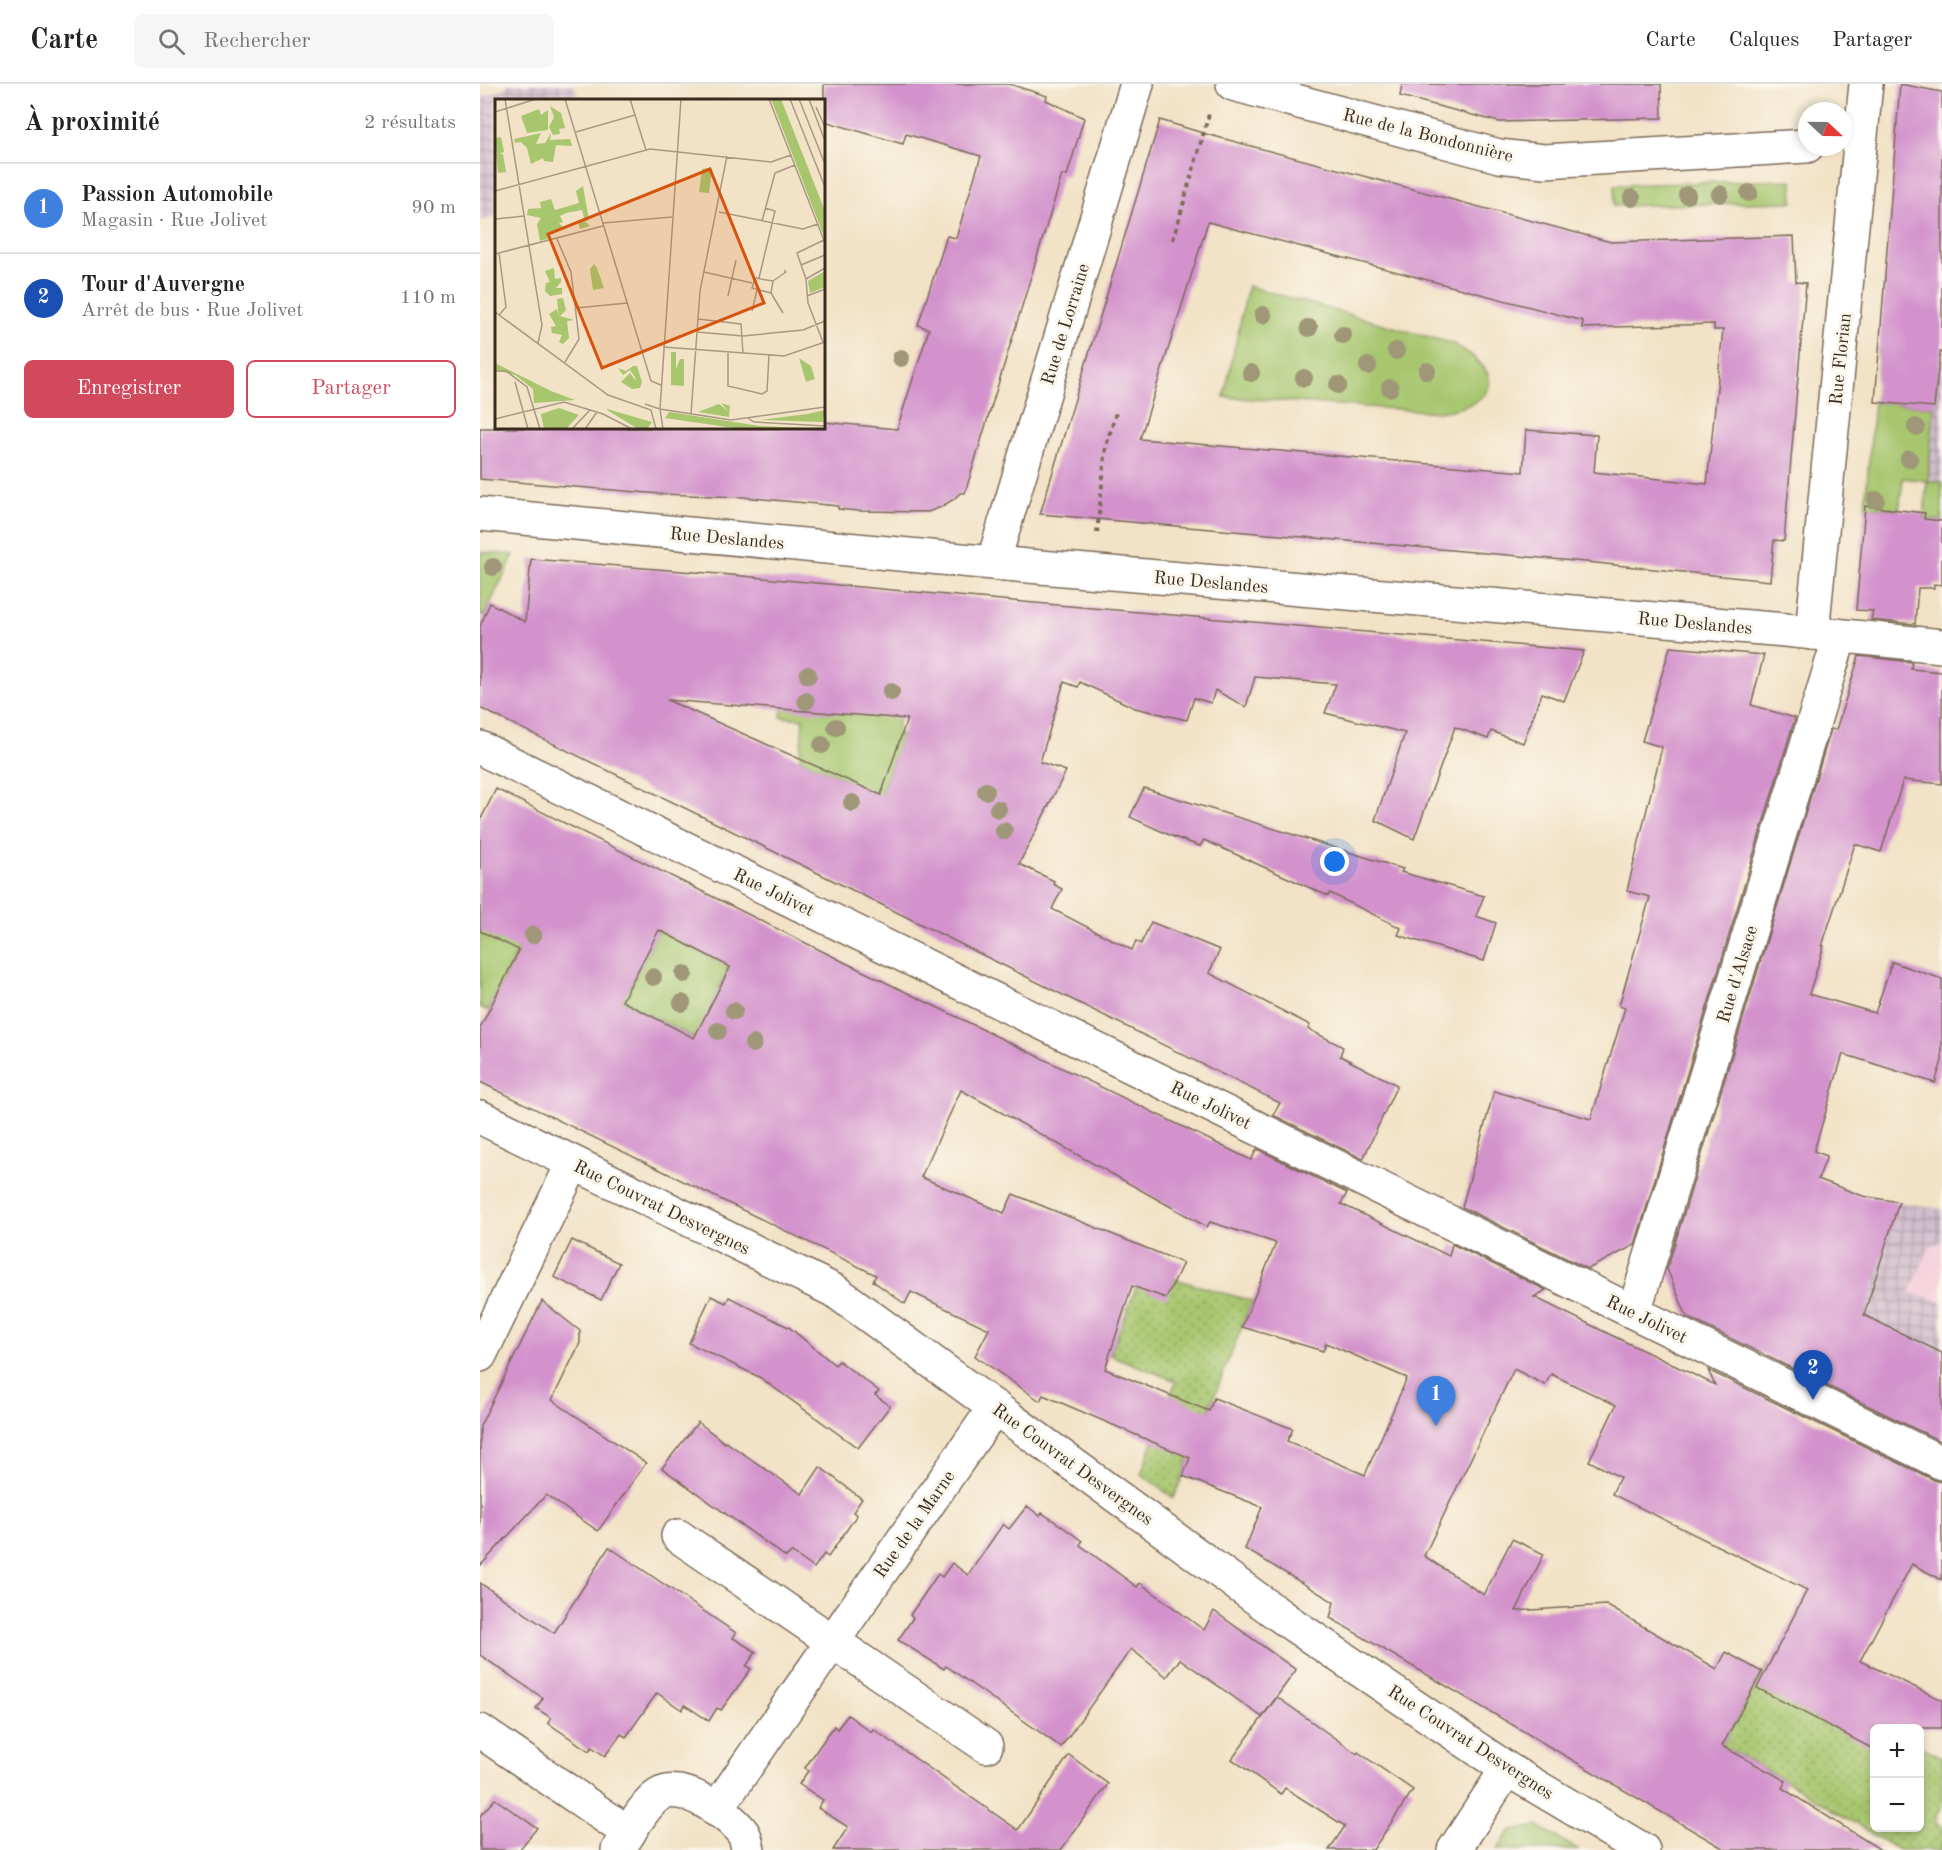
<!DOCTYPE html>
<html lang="fr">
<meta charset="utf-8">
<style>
body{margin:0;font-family:"Old Standard TT",serif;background:#f6f6f6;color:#222}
.controls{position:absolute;right:18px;bottom:18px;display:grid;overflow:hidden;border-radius:9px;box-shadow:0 3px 9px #0003}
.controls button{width:54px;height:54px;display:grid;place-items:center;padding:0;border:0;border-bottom:2px solid #e0e0e0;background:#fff;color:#222;font:30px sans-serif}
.compass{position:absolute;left:1318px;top:18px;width:54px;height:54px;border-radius:50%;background:#fff;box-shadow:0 3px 9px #0003;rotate:112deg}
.you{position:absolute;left:855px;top:778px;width:21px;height:21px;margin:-15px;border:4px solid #fff;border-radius:50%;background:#1a73e8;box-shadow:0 0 0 9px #1a73e833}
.badge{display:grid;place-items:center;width:39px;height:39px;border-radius:50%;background:#d1495b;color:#fff;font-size:20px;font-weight:700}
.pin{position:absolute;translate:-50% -50px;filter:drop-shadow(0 2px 3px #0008)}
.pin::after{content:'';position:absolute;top:32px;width:21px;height:18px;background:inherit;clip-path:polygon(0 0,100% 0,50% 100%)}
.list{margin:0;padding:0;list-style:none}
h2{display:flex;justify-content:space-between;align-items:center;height:78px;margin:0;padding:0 24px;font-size:26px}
h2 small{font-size:20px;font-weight:400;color:#767676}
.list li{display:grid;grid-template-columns:39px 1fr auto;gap:18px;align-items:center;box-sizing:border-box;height:90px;padding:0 24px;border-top:2px solid #e0e0e0}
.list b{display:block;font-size:22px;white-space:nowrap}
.list p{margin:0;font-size:20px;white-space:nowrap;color:#767676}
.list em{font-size:20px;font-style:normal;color:#767676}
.actions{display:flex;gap:12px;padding:18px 24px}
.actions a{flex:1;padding:14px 0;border:2px solid #d1495b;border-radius:9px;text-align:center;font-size:21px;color:#d1495b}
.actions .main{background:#d1495b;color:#fff}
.icon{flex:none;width:33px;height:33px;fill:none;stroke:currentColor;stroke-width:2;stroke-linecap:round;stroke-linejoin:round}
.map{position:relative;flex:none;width:1462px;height:1766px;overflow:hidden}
header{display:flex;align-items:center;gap:36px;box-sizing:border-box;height:84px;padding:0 30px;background:#fff;border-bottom:2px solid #e0e0e0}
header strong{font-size:28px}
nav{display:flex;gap:33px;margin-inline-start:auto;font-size:21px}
.search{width:420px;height:54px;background:#f6f6f6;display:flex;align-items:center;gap:15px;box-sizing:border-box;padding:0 21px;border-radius:9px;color:#767676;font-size:22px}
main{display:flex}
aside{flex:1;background:#fff}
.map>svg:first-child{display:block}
.built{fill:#f5cfdb}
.industrial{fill:url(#industrial-grid)}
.grass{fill:#a7c66e;stroke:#717846;stroke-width:1.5}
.garden{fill:url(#garden-dots);stroke:#717846;stroke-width:1.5}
.building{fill:#d392cc;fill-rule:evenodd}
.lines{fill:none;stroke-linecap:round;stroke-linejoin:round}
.minor-casing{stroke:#7b6a59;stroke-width:36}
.tertiary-casing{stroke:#7b6a59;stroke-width:36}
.path{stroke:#7b6a59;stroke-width:4;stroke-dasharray:4.5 4.5;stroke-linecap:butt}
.minor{stroke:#fff;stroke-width:33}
.tertiary{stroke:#fff;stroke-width:33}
.tree{fill:#9f9777}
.labels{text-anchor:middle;stroke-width:6;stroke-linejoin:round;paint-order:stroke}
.street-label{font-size:18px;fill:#3b2a1e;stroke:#fbf7ec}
.inset-road{fill:none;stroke:#a99883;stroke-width:1.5}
.view{fill:#d7540e;fill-opacity:0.15;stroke:#d7540e;stroke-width:3}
.inset-edge{fill:none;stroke:#3b2a1e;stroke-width:3}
</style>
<header>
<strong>Carte</strong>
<div class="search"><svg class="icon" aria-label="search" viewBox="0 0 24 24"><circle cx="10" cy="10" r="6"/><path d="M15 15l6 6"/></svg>Rechercher</div>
<nav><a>Carte</a><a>Calques</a><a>Partager</a></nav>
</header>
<main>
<aside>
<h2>À proximité<small>2 résultats</small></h2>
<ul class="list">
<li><span class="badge" style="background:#3f7fe0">1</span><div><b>Passion Automobile</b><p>Magasin · Rue Jolivet</p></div><em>90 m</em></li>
<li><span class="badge" style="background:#1a4fb4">2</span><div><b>Tour d'Auvergne</b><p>Arrêt de bus · Rue Jolivet</p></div><em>110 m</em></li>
</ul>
<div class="actions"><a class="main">Enregistrer</a><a>Partager</a></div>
</aside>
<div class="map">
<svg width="1462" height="1766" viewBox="0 0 1462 1766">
<defs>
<pattern id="industrial-grid" width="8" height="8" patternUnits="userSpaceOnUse" patternTransform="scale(1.5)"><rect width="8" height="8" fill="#d1bdcc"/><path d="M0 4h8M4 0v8" fill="none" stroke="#ab9aa5"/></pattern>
<pattern id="garden-dots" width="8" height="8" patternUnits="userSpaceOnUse" patternTransform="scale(1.5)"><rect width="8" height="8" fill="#a7c66e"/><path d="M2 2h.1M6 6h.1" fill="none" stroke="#89a15a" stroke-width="1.8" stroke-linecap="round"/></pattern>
</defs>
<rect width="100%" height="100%" fill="#fbf7ec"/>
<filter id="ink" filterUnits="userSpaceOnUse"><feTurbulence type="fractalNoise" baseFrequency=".0167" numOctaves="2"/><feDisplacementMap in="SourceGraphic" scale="12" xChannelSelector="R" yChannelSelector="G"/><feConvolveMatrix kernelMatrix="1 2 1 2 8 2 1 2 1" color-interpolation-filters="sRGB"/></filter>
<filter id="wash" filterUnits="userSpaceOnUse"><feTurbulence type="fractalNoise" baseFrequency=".008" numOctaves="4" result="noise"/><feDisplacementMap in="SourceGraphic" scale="24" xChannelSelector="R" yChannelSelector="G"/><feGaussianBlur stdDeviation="1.35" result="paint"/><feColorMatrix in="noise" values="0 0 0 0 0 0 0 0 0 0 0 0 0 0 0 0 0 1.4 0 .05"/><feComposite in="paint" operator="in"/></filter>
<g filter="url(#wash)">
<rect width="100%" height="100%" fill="#f2e2c6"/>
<path class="built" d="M1462,1157V1217L1430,1210L1449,1163Z"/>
<g class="industrial">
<path d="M26,0H93L101,16H16V133L0,137V14L27,4Z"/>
<path d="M1398,263L1462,268V398L1448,397L1453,344L1394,318Z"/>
<path d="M1383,1112L1462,1125V1157L1449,1163L1430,1209L1462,1217V1271L1348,1214Z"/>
</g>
<g class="grass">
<path d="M1312,96L1313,118L1134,122L1135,101Z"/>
<path d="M768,202L974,260C1028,291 1018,320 959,328L744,313Z"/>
<path d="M1394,318L1454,323L1448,397L1462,398V437L1444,435L1447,397L1423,394L1419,426L1385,422Z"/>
<path d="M0,468L34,471L4,532L0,530Z"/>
<path d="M307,573L424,580L417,650H422L395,727L367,696L320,675L323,635L301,633Z"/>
<path d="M0,777L69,881L38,866L8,927L0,923Z"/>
<path d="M179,846L250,883L238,906L248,971L142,917Z"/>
<path d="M1058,1742L1098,1766H1017L1030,1747Z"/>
</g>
<g class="garden">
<path d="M663,1186L772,1217L694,1414L661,1390L696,1297L630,1271Z"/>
<path d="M1287,1581L1407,1644H1394V1744H1440V1662L1462,1673V1723L1454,1738L1462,1743V1766H1418L1306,1697L1242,1662Z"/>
</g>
<g id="blocks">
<g class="building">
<path d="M344,0H529L567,12L566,16L604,34L587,92L582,91L485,409H480L474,415L461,423L448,428L378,427L358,425V422L262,413L181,410L0,395V344H344V338L417,345L449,245L438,241L467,152L476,154L501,72L426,50L423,60L344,37Z"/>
<path d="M922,0H1181L1182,34L1019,38L920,12Z"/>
<path d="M1420,0L1462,8V268H1460L1454,323L1395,318Z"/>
<path d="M680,36L726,50L1131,158L1314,152L1316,198L1326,199L1304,457L1294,456L1290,497L1106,478L560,430ZM728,138L1103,237L1102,244L1234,240V246H1243L1227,400L1114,388L1117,351L1046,346L1043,388L660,355Z"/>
<path d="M1385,422L1445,429L1444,435L1462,437V501L1454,500V504H1438L1435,540L1391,536L1393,527L1376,526Z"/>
<path d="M51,475L252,491L499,514L1104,567L1084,617L1062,609L1043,659L1011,647L1008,655L975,643L934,755L895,736L925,649L845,629L856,600L775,593L766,623L735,606L731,619L714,614L707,636L655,624L600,598L598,603L584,598L560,678L586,687L539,780L574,797L573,800L582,805L572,825L652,866L656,857L661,860L671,838L740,866L729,889L830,941L828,945L863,963L860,972L917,1001L883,1075L793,1031L800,1019L346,793L0,624V542L10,519L45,538ZM187,616L427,635L401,711Z"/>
<path d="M1190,563L1284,571L1271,621L1315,634L1155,1161L1108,1185L982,1123L1014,1007L1111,1035L1145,924L1139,922L1170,813L1147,807L1182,663L1162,657Z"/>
<path d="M1379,572L1432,578L1431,585L1462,588V700L1423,696L1401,768L1375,760L1342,862H1344L1329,910L1395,929L1412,878L1462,895V977L1455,999L1363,970L1334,1067L1347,1072L1338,1095L1383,1112L1419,1118L1384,1231L1462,1269V1358L1207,1233L1187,1185L1351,645L1356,646Z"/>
<path d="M664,704L923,785L921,788L1004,812L996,832L1016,839L1004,877L918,851L921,844L850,809L848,812L724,756L720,762L694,753L650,733Z"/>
<path d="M16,705L364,878L771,1076L777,1065L867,1109L861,1120L969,1172L972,1160L1066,1206L1054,1213L1131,1251L1235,1301L1228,1286L1454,1396L1462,1398V1496L1432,1480L1380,1577L1462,1616V1644H1395V1666L1277,1604L1327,1506L1132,1410L1140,1393L1109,1377L1136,1321L1071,1290L1065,1301L1034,1285L944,1472L1004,1511L1032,1455L1064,1470L1036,1527L1126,1521L1237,1585L1246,1568L1282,1588L1242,1662L1306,1697L1302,1704L1401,1766H1246L850,1534L854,1518L765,1465L782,1423L703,1392L710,1374L563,1311L560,1317L495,1272L509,1245L431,1208L425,1220L393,1197L396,1191L0,998V944L39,866L0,847V737ZM179,846L250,883L214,954L142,917ZM481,1006L727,1143L730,1138L796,1159L762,1243L843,1267L846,1259L927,1294L885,1391L807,1357L813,1345L734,1314L729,1327L625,1285L652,1202L686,1214L703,1179L533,1110L524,1129L441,1093Z"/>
<path d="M92,1156L139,1179L121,1216L74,1193Z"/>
<path d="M231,1212L246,1219L249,1213L310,1244L355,1281L359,1277L399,1307L395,1311L410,1322L378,1364L279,1293L209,1259Z"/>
<path d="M62,1217L100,1247V1259L72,1316L166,1379L118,1447L66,1411L0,1482V1342Z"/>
<path d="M218,1338L245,1359L246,1358L322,1410L340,1383L382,1415L373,1428L377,1431L348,1473L344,1470L334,1484L311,1468L306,1473L182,1384Z"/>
<path d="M547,1422L560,1432L562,1429L583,1443L602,1457L600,1461L657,1503L660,1499L724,1546L734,1527L816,1586L782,1633L700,1575L687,1593L651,1565L581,1663L466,1582L464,1585L418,1556L433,1534L430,1531L458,1490L462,1493L472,1479L488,1491L523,1440L529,1445Z"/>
<path d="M129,1463L256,1549L253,1554L276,1568L266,1582L271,1585L241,1626L237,1624L229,1637L205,1621L202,1626L177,1609L146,1653L141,1650L125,1672L112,1663L109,1667L68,1639L71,1634L56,1624L63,1614L0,1571V1499L74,1549Z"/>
<path d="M797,1613L877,1670L878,1668L933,1706L893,1766H849L865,1742L805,1704L801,1710L752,1675Z"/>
<path d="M368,1631L391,1648L393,1645L538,1746L589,1671L628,1700L581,1766H353L368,1743L338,1724L343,1716L319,1700L328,1687L325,1684L339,1663L354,1642L357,1645Z"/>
<path d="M15,1715L57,1744L39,1766H0V1732Z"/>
</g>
</g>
</g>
<g filter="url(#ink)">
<use href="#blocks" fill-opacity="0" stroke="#7b6a59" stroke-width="1.5"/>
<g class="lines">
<defs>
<g id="minor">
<path d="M753,0L1019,72L1064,77L1327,62"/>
<path d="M0,430L513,479L1305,546L1462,562"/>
<path d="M513,479L657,0"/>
<path d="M1332,549L1386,0"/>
<path d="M0,1033L355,1207L809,1538L1027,1685L1163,1766"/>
<path d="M1154,1228L1360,552"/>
<path d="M0,1271L93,1079"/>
<path d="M198,1452L506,1662"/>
<path d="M0,1647L149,1749"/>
<path d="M236,1726L515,1323"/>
<path d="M138,1766C149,1750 163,1721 179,1711C203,1697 249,1730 263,1749C266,1753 267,1760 268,1766"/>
<path d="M974,1766L1027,1685"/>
</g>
<path id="tertiary" d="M0,664L1462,1379"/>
</defs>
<use href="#minor" class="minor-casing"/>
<use href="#tertiary" class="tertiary-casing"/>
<g class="path">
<path d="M693,156L729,30"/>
<path d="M617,449L626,362L636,329"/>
</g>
<use href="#minor" class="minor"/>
<use href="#tertiary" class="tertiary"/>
</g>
<g class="tree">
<circle cx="1269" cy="109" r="9"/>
<circle cx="1240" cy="110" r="9"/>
<circle cx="1207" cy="111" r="9"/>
<circle cx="1152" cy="114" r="9"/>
<circle cx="783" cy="231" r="9"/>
<circle cx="829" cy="244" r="9"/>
<circle cx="863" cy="251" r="9"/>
<circle cx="916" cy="267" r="9"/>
<circle cx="421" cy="274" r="9"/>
<circle cx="888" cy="282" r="9"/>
<circle cx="947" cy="287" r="9"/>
<circle cx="771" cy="289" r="9"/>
<circle cx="824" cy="294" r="9"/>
<circle cx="858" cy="301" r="9"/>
<circle cx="910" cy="304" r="9"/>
<circle cx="1436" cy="343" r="9"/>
<circle cx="1429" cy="375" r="9"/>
<circle cx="1396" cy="416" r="9"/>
<circle cx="13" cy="483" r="9"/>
<circle cx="328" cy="591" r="9"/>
<circle cx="411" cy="608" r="9"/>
<circle cx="326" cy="617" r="9"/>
<circle cx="356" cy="643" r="9"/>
<circle cx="342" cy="661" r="9"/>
<circle cx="506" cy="707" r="9"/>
<circle cx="372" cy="719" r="9"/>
<circle cx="518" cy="725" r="9"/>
<circle cx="524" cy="747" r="9"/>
<circle cx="53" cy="851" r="9"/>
<circle cx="204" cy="890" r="9"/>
<circle cx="173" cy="893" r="9"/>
<circle cx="202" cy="919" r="9"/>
<circle cx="254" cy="927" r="9"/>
<circle cx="238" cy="947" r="9"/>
<circle cx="273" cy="960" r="9"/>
</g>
</g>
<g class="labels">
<g class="street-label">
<text transform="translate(948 51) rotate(14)" y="6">Rue de la Bondonnière</text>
<text transform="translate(585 240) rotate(-73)" y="6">Rue de Lorraine</text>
<text transform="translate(1360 275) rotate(-84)" y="6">Rue Florian</text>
<text transform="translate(247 454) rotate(5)" y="6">Rue Deslandes</text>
<text transform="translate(731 498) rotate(5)" y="6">Rue Deslandes</text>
<text transform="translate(1215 539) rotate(5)" y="6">Rue Deslandes</text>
<text transform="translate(294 808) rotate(26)" y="6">Rue Jolivet</text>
<text transform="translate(1257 890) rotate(-73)" y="6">Rue d'Alsace</text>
<text transform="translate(731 1021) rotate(26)" y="6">Rue Jolivet</text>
<text transform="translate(182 1123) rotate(26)" y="6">Rue Couvrat Desvergnes</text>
<text transform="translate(1167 1235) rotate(26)" y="6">Rue Jolivet</text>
<text transform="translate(593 1380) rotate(36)" y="6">Rue Couvrat Desvergnes</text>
<text transform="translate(434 1440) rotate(-55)" y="6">Rue de la Marne</text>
<text transform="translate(991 1658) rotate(33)" y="6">Rue Couvrat Desvergnes</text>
</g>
</g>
<g transform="translate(15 15)">
<rect width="330" height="330" fill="#f2e2c6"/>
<path d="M276,0H286L330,112V140ZM55,7L66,14L70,29L64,30L65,35L58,36L54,28L59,18ZM44,10L46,16L53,11V31L32,34L26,17ZM46,34L41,45L50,44L56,34L55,41L75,40L77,47L61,46L58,63L49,62L48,59L36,65L32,49L26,43L20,44L19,40ZM6,38L9,53L4,55H8L11,73L3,74L0,39ZM88,87L94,121L90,122L95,127L85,130L83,124L90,122L87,111L71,114L65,117L68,123L64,124L70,130L54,133L55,139L45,142L42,125L46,119L32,116L33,110L46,109L45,103L56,100L60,111L84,104L81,92ZM99,165L102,169L109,189L98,191L95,170ZM59,169L60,180L66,179V183L61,189H67V195L55,197L50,192L51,184L55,183L50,172ZM330,172V188L315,194L313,182ZM68,199L71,211L65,217L79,221L72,222L74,239L68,245L64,243L67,236L57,234L56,228L61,227L54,215L62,210L64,218L62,200ZM176,253H181V270L185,260H189V287L176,286ZM304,259L316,267L320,280L311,283ZM0,264L56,292L80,301L39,304L38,290L20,276L0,271ZM138,267H142L147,283L145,289L137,290L126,283L135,274L141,282L140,278L135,271L128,276L123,269L131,272ZM226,304L235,307L234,318L203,313L224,305L233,312ZM112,311V310L157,323L152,330H143ZM330,311L328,323L266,321L312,315ZM174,313L265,327L330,330H246L170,319Z" fill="#a7c66e"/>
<path d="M64,309L84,316L71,330H49L46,315Z" fill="#a7c66e"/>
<path d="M213,69L217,70L214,94L204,93L207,70Z" fill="#a7c66e"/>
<path class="inset-road" d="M10,0L47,226L43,244M70,0L156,282L166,286M135,0L151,51M186,0L165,310L236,321L330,308M274,0L330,144M295,0L330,88M304,0L330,65M314,0L330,42M321,8L330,28M0,13L41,0M81,33L140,16M276,63L296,56M280,74L300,66M0,92L155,50L276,63M224,113L308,130L323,125M0,120L29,117M267,122L280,74M108,124L177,118M62,140L76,173L84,240L70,263M4,154L11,208L4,216M0,155L108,127M306,166L330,156M209,173L257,184M260,179L278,182L276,194L257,189ZM264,179L280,112L270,109M311,180L330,169M278,182L291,173L289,171M276,194L288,214M233,197L241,161M312,197L330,190M81,209L132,204M257,212L262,191M0,213L113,296L156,311L161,330M203,220L246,225L248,254M202,233L248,237L308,231L330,222M328,243L313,204L311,180L302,154L329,141M168,248L289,257L330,243M233,253V287L267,295L272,292L274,256M0,272H11L32,288L45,330M20,283L33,330M150,305L165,310L168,330M196,315L205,192L232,57M253,319L259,323L330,327M0,320L69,303L108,315L137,330M77,330L95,311M90,330L102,313"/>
<path class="view" d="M215,70L269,204L107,269L53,135Z"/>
<rect width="330" height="330" class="inset-edge"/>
</g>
</svg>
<div class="controls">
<button>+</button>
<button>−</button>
</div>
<svg class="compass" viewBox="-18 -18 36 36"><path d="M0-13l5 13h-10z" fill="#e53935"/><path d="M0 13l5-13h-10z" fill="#767676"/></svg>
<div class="you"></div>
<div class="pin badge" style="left:956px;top:1342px;background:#3f7fe0">1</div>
<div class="pin badge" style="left:1333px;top:1316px;background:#1a4fb4">2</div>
</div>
</main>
